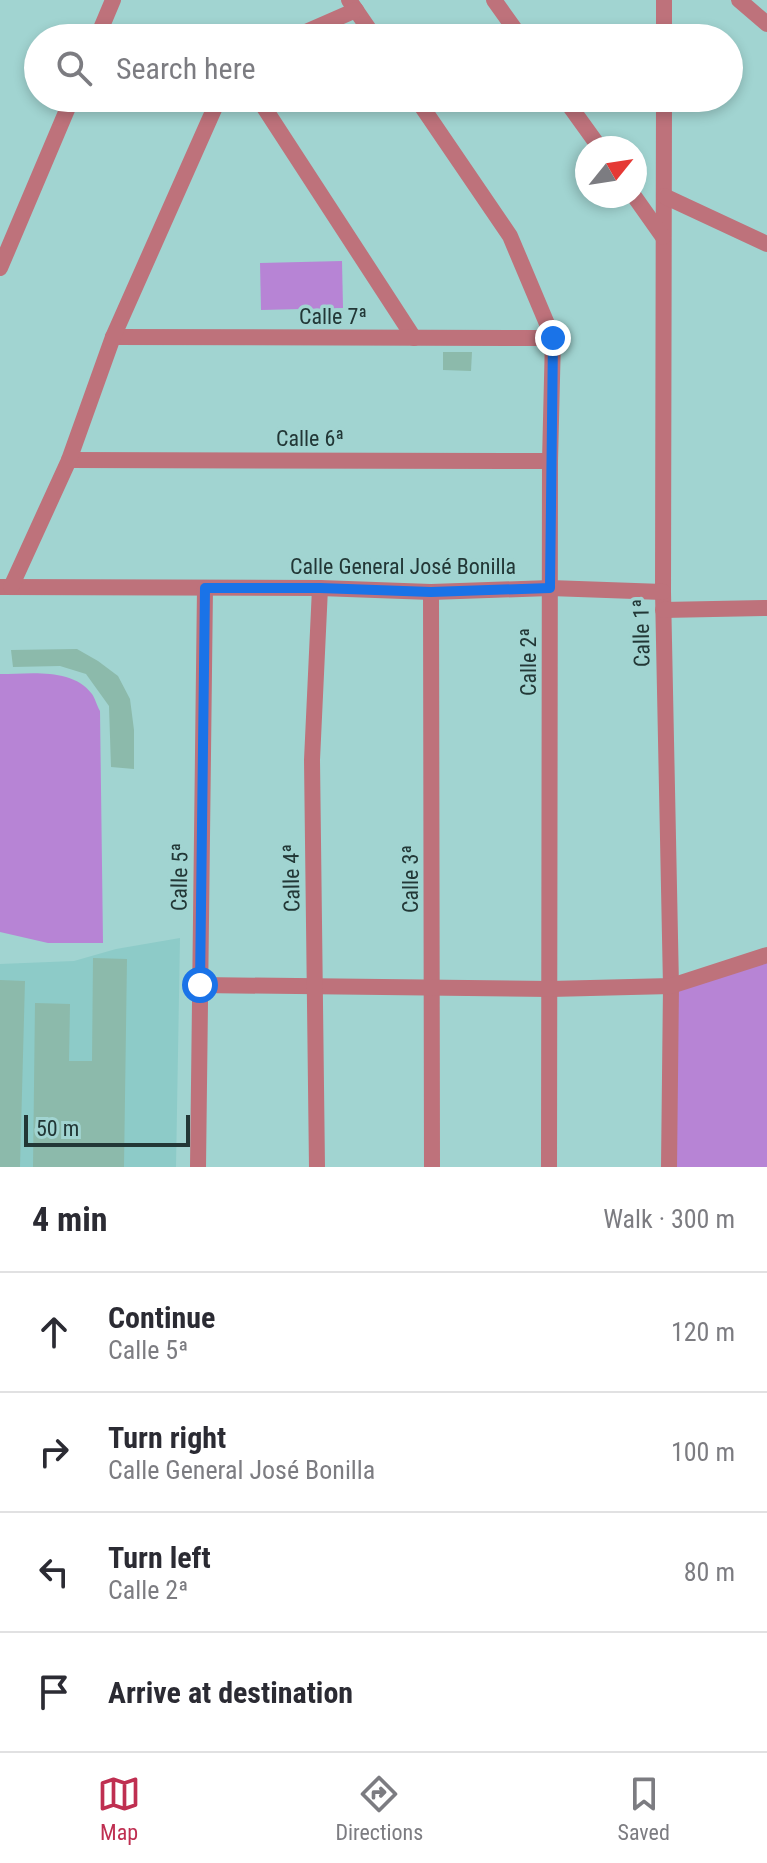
<!DOCTYPE html>
<meta charset="utf-8">
<style>
body{margin:0;font-family:"Roboto Condensed",sans-serif;background:#f7f7f7;color:#2b2b33}
.compass{position:absolute;left:575px;top:136px;width:72px;height:72px;border-radius:50%;background:#fff;box-shadow:0 4px 12px #0003;rotate:60deg}
.scale{position:absolute;left:24px;bottom:20px;width:166px;box-sizing:border-box;padding-left:8px;border:4px solid #223736;border-top:0;font-size:22px;line-height:28px;white-space:nowrap;color:#223736;-webkit-text-stroke:6px #a1d4d1;paint-order:stroke}
.stop{position:absolute;width:24px;height:24px;margin:-18px;border:6px solid #1a73e8;border-radius:50%;background:#fff}
.stop.end{background:#1a73e8;border-color:#fff;box-shadow:0 2px 8px #0008}
.list{margin:0;padding:0;list-style:none}
h2{display:flex;justify-content:space-between;align-items:center;height:104px;margin:0;padding:0 32px;font-size:34px}
h2 small{font-size:26px;font-weight:400;color:#7c7c81}
.list li{display:grid;grid-template-columns:52px 1fr auto;gap:24px;align-items:center;box-sizing:border-box;height:120px;padding:0 32px;border-top:2px solid #e1e1e2}
.list b{display:block;font-size:30px;white-space:nowrap}
.list p{margin:0;font-size:26px;white-space:nowrap;color:#7c7c81}
.list em{font-size:26px;font-style:normal;color:#7c7c81}
.icon{flex:none;width:44px;height:44px;fill:none;stroke:currentColor;stroke-width:2;stroke-linecap:round;stroke-linejoin:round}
.map{position:relative;flex:none;width:767px;height:1167px;overflow:hidden}
.search{position:absolute;background:#fff;box-shadow:0 4px 12px #0003;left:24px;right:24px;top:24px;height:88px;display:flex;align-items:center;gap:20px;box-sizing:border-box;padding:0 28px;border-radius:44px;color:#7c7c81;font-size:30px}
.sheet{height:584px;background:#fff}
nav{display:flex;justify-content:space-around;align-items:center;box-sizing:border-box;height:112px;border-top:2px solid #e1e1e2;background:#fff;font-size:22px;color:#7c7c81}
nav a{display:grid;justify-items:center;gap:4px}
nav .on{color:#bf2f51}
.map>svg:first-child{display:block}
.built{fill:#8dcbc8}
.green{fill:#b784d5}
.building{fill:#8cbaab}
.lines{fill:none;stroke-linecap:round;stroke-linejoin:round}
.street{stroke:#be727b;stroke-width:16}
.route{stroke:#1a73e8;stroke-width:10}
.labels{text-anchor:middle;stroke-width:7;stroke-linejoin:round;paint-order:stroke}
.street-label{font-size:22px;fill:#223736;stroke:#a1d4d1}
</style>
<div class="map">
<svg width="767" height="1167" viewBox="0 0 767 1167">
<rect width="100%" height="100%" fill="#a1d4d1"/>
<path class="built" d="M180,938L176,1167H0V964L74,961L116,949Z"/>
<g class="green">
<path d="M342,261L343,308L261,310L260,263Z"/>
<path d="M0,674C29,674 72,667 92,694C95,698 97,706 100,711L103,943H48L0,932Z"/>
<path d="M767,955V1167H669L671,986Z"/>
</g>
<g class="building">
<path d="M443,352H472L471,371L443,370Z"/>
<path d="M77,649L98,661L118,676L130,699L134,730V769L111,767L109,706L86,674L60,666L13,667L11,650Z"/>
<path d="M93,958L127,959L124,1167H33L35,1003L70,1004L69,1061H92Z"/>
<path d="M0,980L25,981L20,1167H0Z"/>
</g>
<g class="lines">
<g class="street">
<path d="M349,0L375,38"/>
<path d="M494,0L521,38"/>
<path d="M739,0L767,24"/>
<path d="M97,38L113,0"/>
<path d="M292,38L356,10"/>
<path d="M664,38V0"/>
<path d="M258,98L414,338"/>
<path d="M416,98L510,236L553,338L550,461L549,1167"/>
<path d="M564,98L600,148"/>
<path d="M664,98L663,592L671,986L669,1167"/>
<path d="M634,196L663,237"/>
<path d="M664,196L767,244"/>
<path d="M0,268L72,98"/>
<path d="M113,337L553,338"/>
<path d="M69,460L550,461"/>
<path d="M0,587L320,588L431,592L550,588L663,592"/>
<path d="M11,587L69,460L113,337L219,98"/>
<path d="M431,592L432,1167"/>
<path d="M663,610L767,608"/>
<path d="M200,985L550,989L671,986L767,955"/>
<path d="M198,1167L205,588"/>
<path d="M317,1167L312,760L320,588"/>
</g>
</g>
<g class="lines">
<path class="route" d="M200,985L205,588H320L431,592L550,588L553,338"/>
</g>
<g class="labels">
<g class="street-label">
<text x="333" y="324">Calle 7ª</text>
<text x="310" y="446">Calle 6ª</text>
<text x="403" y="574">Calle General José Bonilla</text>
<text transform="translate(641 633) rotate(-91)" y="8">Calle 1ª</text>
<text transform="translate(528 662) rotate(-90)" y="8">Calle 2ª</text>
<text transform="translate(179 877) rotate(-89)" y="8">Calle 5ª</text>
<text transform="translate(291 878) rotate(-91)" y="8">Calle 4ª</text>
<text transform="translate(410 879) rotate(-90)" y="8">Calle 3ª</text>
</g>
</g>
</svg>
<svg class="compass" viewBox="-18 -18 36 36"><path d="M0-13l5 13h-10z" fill="#e53935"/><path d="M0 13l5-13h-10z" fill="#7c7c81"/></svg>
<div class="scale">50 m</div>
<div class="stop" style="left:200px;top:985px"></div>
<div class="stop end" style="left:553px;top:338px"></div>
<div class="search"><svg class="icon" aria-label="search" viewBox="0 0 24 24"><circle cx="10" cy="10" r="6"/><path d="M15 15l6 6"/></svg>Search here</div>
</div>
<section class="sheet">
<h2>4 min<small>Walk · 300 m</small></h2>
<ul class="list">
<li><svg class="icon" aria-label="ahead" viewBox="0 0 24 24"><path d="M12 20V5M6 11l6-6 6 6"/></svg><div><b>Continue</b><p>Calle 5ª</p></div><em>120 m</em></li>
<li><svg class="icon" aria-label="right" viewBox="0 0 24 24"><path d="M7 20v-9h11M14 6l5 5-5 5"/></svg><div><b>Turn right</b><p>Calle General José Bonilla</p></div><em>100 m</em></li>
<li><svg class="icon" aria-label="left" viewBox="0 0 24 24"><path d="M17 20v-9H6M10 6l-5 5 5 5"/></svg><div><b>Turn left</b><p>Calle 2ª</p></div><em>80 m</em></li>
<li><svg class="icon" aria-label="arrive" viewBox="0 0 24 24"><path d="M6 21V4h12l-3 4 3 4H6"/></svg><div><b>Arrive at destination</b></div></li>
</ul>
</section>
<nav>
<a class="on"><svg class="icon" aria-label="map" viewBox="0 0 24 24"><path d="M3 6l6-2 6 2 6-2v14l-6 2-6-2-6 2zM9 4v14M15 6v14"/></svg>Map</a>
<a><svg class="icon" aria-label="directions" viewBox="0 0 24 24"><path d="M12 3l9 9-9 9-9-9zM9 14v-3h6M13 9l2 2-2 2"/></svg>Directions</a>
<a><svg class="icon" aria-label="saved" viewBox="0 0 24 24"><path d="M7 4h10v16l-5-4-5 4z"/></svg>Saved</a>
</nav>
